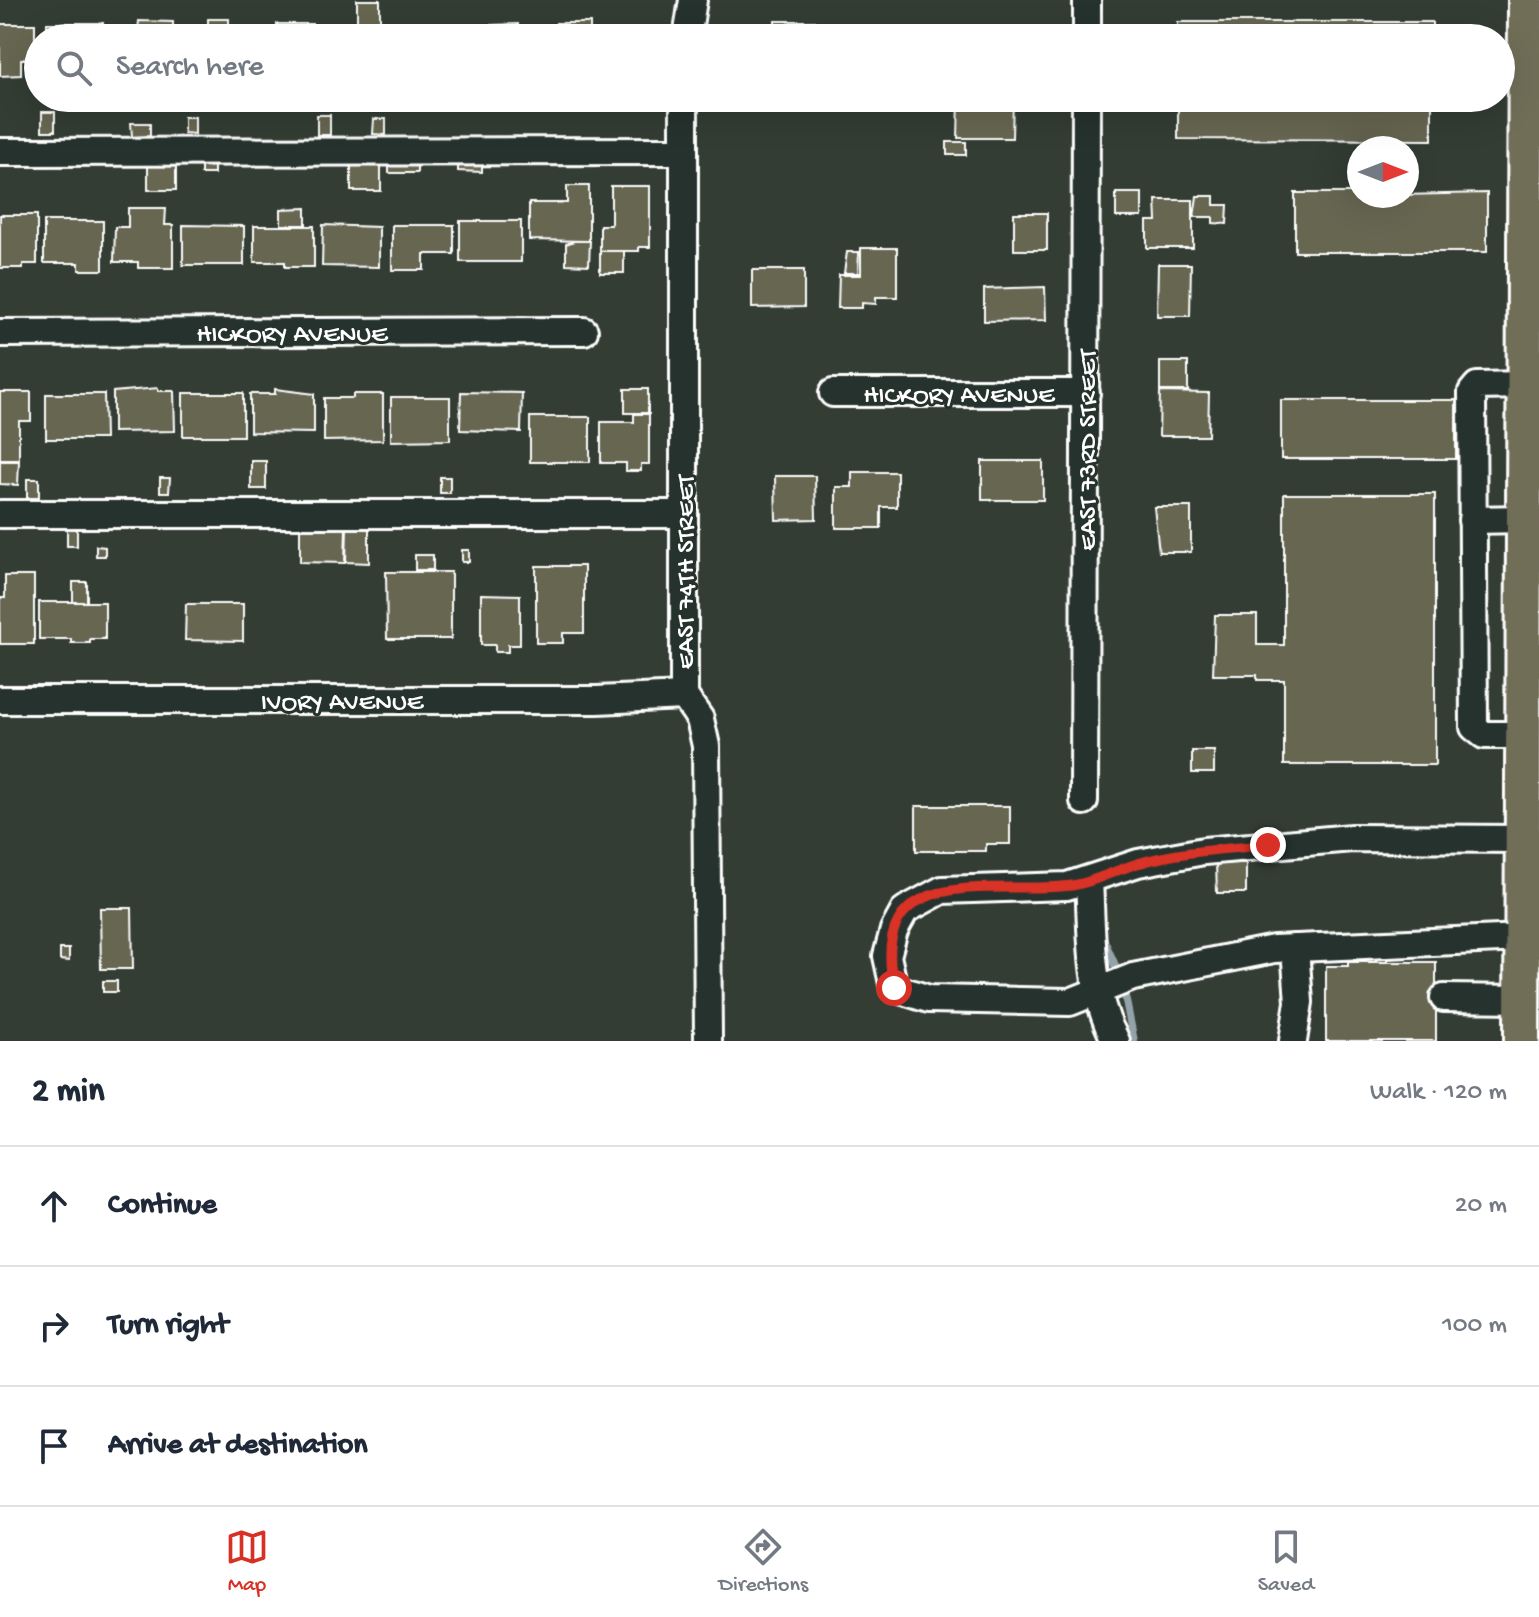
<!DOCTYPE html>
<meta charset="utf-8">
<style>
body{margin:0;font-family:"Gochi Hand",sans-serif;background:#f6f6f7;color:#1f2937}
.compass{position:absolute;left:1347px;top:136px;width:72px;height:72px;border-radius:50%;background:#fff;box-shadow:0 8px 32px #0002;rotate:90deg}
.stop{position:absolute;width:24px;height:24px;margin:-18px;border:6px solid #d93025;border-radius:50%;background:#fff}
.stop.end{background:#d93025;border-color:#fff;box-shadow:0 2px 8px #0008}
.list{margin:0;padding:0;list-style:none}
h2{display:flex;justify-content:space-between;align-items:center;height:104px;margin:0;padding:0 32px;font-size:34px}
h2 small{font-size:26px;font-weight:400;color:#747a83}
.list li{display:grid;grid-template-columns:52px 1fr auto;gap:24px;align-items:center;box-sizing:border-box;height:120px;padding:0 32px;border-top:2px solid #e0e1e3}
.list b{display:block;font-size:30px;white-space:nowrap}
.list em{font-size:26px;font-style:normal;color:#747a83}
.icon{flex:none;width:44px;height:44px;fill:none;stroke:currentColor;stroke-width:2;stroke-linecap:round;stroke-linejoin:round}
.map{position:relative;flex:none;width:1539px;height:1041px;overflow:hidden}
.search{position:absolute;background:#fff;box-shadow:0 8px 32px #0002;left:24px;right:24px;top:24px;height:88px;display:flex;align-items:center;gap:20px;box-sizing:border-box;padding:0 28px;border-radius:44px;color:#747a83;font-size:30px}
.sheet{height:464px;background:#fff}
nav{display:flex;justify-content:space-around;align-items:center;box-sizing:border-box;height:112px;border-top:2px solid #e0e1e3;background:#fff;font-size:22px;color:#747a83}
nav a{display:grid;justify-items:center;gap:4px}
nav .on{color:#d93025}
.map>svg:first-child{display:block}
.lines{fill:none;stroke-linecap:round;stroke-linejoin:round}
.stream{stroke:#93a3a9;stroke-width:8}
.building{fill:#666651;stroke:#fff;stroke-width:2}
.minor-casing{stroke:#fff;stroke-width:32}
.major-casing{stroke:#fff;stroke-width:40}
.minor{stroke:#26332d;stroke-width:26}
.major{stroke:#716e59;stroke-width:34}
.route{stroke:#d93025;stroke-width:10}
.labels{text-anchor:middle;stroke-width:6;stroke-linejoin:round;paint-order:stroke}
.street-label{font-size:26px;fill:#fff;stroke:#26332d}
</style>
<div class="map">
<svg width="1539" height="1041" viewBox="0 0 1539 1041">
<rect width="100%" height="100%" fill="#333d34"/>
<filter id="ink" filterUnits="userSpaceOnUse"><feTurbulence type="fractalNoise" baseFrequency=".0125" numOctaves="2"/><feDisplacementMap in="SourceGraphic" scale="16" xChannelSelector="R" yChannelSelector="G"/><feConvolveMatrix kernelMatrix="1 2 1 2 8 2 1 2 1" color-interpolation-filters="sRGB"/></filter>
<g filter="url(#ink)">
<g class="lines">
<path class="stream" d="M1101,934L1122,981L1134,1041"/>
</g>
<g class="building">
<rect x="357" y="0" width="23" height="23"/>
<path d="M208,19H229V28L244,29V38H182V31H208Z"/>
<path d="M139,21L173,22V38H115V29L138,30Z"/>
<path d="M775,21H815V38H754V28H775Z"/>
<rect x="1178" y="22" width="254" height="16"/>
<rect x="47" y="23" width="56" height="15"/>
<path d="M413,23L452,28V38H391V27H413Z"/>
<path d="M556,23H590V38H531V26H556Z"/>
<path d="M0,24H35V59H21V75L0,76Z"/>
<path d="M277,24H312V38H253L254,29H277Z"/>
<path d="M359,24H381V38H323V28H359Z"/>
<path d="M518,24V38H461V26Z"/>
<path d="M940,31L1014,32L1013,38H940Z"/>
<path d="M1013,98L1012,138H958L959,99L948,98Z"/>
<path d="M1178,98H1432V140L1178,139Z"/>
<rect x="42" y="112" width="13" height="19"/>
<rect x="317" y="115" width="13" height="20"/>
<path d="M184,117H195V134L184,133Z"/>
<path d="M374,119H386V135L373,134Z"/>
<path d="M131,123H150V136L132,137Z"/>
<rect x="947" y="142" width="19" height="13"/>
<path d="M458,158L482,159V172L458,171Z"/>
<path d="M148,161L176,162V190H148Z"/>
<rect x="389" y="161" width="28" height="12"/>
<rect x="201" y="162" width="13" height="12"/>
<rect x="351" y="162" width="30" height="29"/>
<path d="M567,186H589V241L529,240V203H567Z"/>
<path d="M611,186H650V247H639V251H600V225H611Z"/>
<rect x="1116" y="193" width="26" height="24"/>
<path d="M1295,193H1359V196L1487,193V252H1295Z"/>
<path d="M1197,196H1214V205H1228L1227,224L1213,223V217H1194Z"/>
<path d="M1156,200H1193V248H1147V221H1157Z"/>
<path d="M128,208H166L165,225H173V268H138V262H114L115,227H128Z"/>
<path d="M306,208V225H281V209Z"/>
<rect x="1014" y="213" width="33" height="37"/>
<path d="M0,215H37V264H23V268H0Z"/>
<path d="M44,221H103V270H79V263H44Z"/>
<rect x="460" y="221" width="61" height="41"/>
<path d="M183,225L244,226V265H183Z"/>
<path d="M323,225L379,227V267L322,266Z"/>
<path d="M392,225H454V254H424V270H392Z"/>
<path d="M254,226H314V267H285V262H254Z"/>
<path d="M574,241H590L589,265L566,264V244Z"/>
<path d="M861,248H897V297H876V304L862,303V308H838L839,275H861Z"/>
<rect x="600" y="251" width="24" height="22"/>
<path d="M847,252H859L858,273H844Z"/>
<path d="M1158,264H1191L1190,316H1157Z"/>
<path d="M752,270H804V307L752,308Z"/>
<path d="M1045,287L1046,320L984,321V289Z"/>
<rect x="1160" y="362" width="28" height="29"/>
<path d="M158,388V391H174L175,431L113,432V392Z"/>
<path d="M275,389L314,394V433L250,432V394H275Z"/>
<rect x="625" y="389" width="23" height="24"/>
<path d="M0,392H31V421H19V459H0Z"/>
<path d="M461,392L522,393L521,432L460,430Z"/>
<path d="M1160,392L1209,393L1208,436H1159Z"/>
<rect x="183" y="393" width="60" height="43"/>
<path d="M46,394H104L105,439H46Z"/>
<path d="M353,394H383V440L324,441V398H353Z"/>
<path d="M391,397H450V440L391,441Z"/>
<rect x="1281" y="400" width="175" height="59"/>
<path d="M634,414H649V464H641V471H626V463H601V422H634Z"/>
<rect x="530" y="417" width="60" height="45"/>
<path d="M0,461H19L18,485L0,484Z"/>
<rect x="251" y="461" width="15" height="28"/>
<rect x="982" y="461" width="61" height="39"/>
<path d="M852,472H897V507H881V528H836V487H852Z"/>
<path d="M775,476H815L816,519L776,520Z"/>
<rect x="440" y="477" width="10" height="16"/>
<path d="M160,478H170L169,492H160Z"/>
<rect x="27" y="479" width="12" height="19"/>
<path d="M1284,494H1435V765H1284V680H1257V675H1213L1215,615H1257V645H1284Z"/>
<path d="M1154,507H1191V552H1159Z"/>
<rect x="67" y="525" width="10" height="21"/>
<path d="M300,527H346L345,563L300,562Z"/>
<path d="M347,527H369V563L346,562Z"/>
<path d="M96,546L105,547V556H96Z"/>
<rect x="462" y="550" width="7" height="12"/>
<rect x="415" y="555" width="18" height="15"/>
<path d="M536,566H584V633H563V643H536Z"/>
<path d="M386,572H451V639H387Z"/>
<path d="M5,576H34V644H0V598H5Z"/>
<rect x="73" y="582" width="14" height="20"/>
<path d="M481,594L520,595V645H508V652H495V645H481Z"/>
<path d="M39,602H105V639H90V643H71V639H39Z"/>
<path d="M186,604H243V641L185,640Z"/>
<rect x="1192" y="751" width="22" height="22"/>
<path d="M916,806H1010V844H986V851H916Z"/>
<path d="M1216,863H1246V893H1217Z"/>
<path d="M100,908H132L133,969H101Z"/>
<path d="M60,949H69V961L60,960Z"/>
<path d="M1348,962H1436V1041H1326V966H1348Z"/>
<rect x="103" y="981" width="14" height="11"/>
</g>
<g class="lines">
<defs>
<g id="minor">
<path d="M687,38L693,0"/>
<path d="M1087,38V0"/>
<path d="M684,98V696L700,719L706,746L708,1041"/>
<path d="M0,152L684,151"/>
<path d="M0,333L584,331"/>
<path d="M833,393H1086"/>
<path d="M0,514H684"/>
<path d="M1472,520L1524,519"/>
<path d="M0,700H597L684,696"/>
<path d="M1524,735H1484L1474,727L1472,392L1477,386L1524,385"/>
<path d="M1084,801L1086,98"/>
<path d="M1089,880C1092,935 1089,992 1116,1041"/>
<path d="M1523,938L1274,949L1133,977L1070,1002L929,999L894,988L887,956L894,930L905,910L942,890L1067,886L1138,863L1204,851L1352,838L1524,839"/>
<path d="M1444,998L1523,999"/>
<path d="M1293,1041L1299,1002L1295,948"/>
</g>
<path id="major" d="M1522,1041L1526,0"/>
</defs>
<use href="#minor" class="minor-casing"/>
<use href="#major" class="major-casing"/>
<use href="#minor" class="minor"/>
<use href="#major" class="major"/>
</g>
</g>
<g class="lines" filter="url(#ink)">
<path class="route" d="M894,988C867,861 990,894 1067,886C1090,884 1113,871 1136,864C1179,851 1225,849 1268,845"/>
</g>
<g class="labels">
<g class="street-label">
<text x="292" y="341">HICKORY AVENUE</text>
<text x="959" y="402">HICKORY AVENUE</text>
<text transform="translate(1086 450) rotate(-90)" y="9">EAST 73RD STREET</text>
<text transform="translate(684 572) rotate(-90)" y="9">EAST 74TH STREET</text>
<text x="342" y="709">IVORY AVENUE</text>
</g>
</g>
</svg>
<svg class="compass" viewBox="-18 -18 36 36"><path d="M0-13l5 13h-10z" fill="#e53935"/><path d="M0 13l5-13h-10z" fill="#747a83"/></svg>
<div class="stop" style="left:894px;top:988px"></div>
<div class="stop end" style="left:1268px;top:845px"></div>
<div class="search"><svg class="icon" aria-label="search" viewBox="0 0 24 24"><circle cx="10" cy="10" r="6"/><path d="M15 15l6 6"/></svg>Search here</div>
</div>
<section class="sheet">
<h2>2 min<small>Walk · 120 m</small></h2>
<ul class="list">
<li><svg class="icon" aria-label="ahead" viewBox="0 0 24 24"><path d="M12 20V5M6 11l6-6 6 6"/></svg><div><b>Continue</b></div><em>20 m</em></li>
<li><svg class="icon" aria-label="right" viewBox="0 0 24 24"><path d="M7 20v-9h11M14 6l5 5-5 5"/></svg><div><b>Turn right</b></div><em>100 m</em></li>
<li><svg class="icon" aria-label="arrive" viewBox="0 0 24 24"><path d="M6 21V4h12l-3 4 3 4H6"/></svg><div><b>Arrive at destination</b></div></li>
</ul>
</section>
<nav>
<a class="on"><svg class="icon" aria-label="map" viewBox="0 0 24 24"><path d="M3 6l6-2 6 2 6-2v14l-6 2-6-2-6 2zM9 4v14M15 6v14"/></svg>Map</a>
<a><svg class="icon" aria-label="directions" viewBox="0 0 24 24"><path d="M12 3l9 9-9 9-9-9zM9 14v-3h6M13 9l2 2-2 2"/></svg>Directions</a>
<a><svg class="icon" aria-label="saved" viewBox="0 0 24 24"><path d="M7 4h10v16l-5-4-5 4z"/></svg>Saved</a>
</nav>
